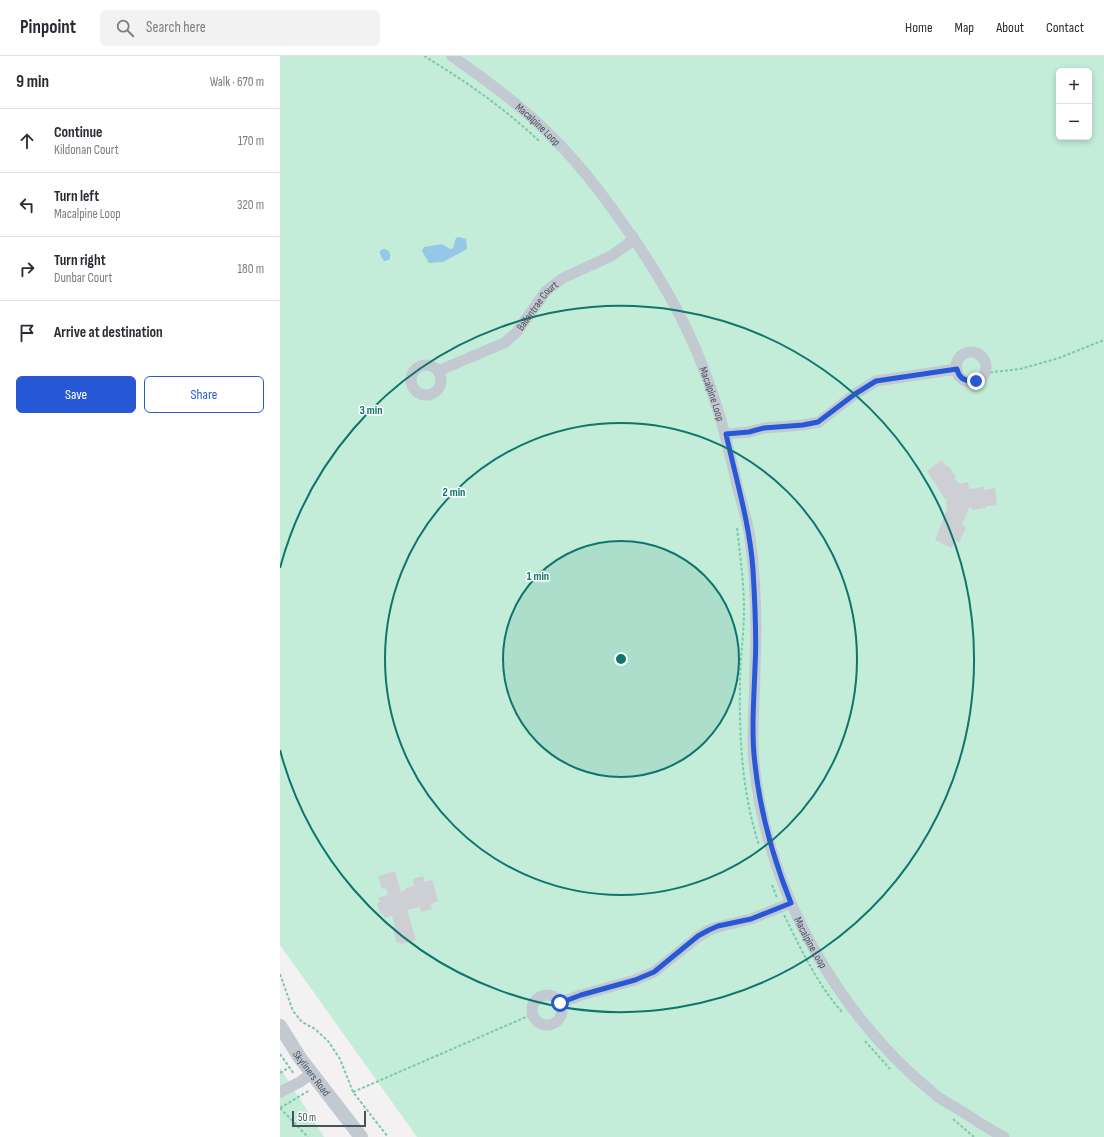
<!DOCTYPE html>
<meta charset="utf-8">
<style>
body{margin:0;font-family:"Sofia Sans Condensed",sans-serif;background:#f2f2f3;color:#2b2b33}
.controls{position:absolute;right:12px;top:12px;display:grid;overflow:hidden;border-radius:6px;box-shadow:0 2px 6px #0003}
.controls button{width:36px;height:36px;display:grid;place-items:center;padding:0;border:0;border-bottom:1px solid #e1e1e2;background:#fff;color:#2b2b33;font:20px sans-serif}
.scale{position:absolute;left:12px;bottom:10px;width:74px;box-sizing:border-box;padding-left:4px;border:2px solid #4a515d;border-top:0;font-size:11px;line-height:14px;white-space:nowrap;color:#4a515d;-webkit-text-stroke:3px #fff;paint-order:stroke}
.stop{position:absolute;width:12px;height:12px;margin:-9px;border:3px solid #2759d6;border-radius:50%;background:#fff}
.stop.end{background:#2759d6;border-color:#fff;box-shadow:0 1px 4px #0008}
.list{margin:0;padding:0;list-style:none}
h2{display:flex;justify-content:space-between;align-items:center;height:52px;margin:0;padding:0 16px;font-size:17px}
h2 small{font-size:13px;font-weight:400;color:#7c7c81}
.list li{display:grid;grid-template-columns:26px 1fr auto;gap:12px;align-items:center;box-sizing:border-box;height:64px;padding:0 16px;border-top:1px solid #e1e1e2}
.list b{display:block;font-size:15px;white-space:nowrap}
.list p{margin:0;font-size:13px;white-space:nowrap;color:#7c7c81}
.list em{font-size:13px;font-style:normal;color:#7c7c81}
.actions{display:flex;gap:8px;padding:12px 16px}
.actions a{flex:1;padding:9px 0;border:1px solid #2759d6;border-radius:6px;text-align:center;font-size:14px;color:#2759d6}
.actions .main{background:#2759d6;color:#fff}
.icon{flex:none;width:22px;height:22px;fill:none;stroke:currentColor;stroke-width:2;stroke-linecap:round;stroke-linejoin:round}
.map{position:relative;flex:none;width:824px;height:1081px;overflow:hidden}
header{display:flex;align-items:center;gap:24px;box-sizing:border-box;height:56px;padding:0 20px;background:#fff;border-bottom:1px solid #e1e1e2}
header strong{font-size:19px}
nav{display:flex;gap:22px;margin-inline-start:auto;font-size:14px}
.search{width:280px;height:36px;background:#f2f2f3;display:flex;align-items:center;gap:10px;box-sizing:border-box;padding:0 14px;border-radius:6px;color:#7c7c81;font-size:15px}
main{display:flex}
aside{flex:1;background:#fff}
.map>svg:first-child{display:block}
.green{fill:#c3ecd9;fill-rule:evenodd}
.water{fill:#94c8e6}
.building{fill:#cecfd5}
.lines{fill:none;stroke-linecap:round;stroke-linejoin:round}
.path{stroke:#7dc8ae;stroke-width:2;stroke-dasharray:3 2;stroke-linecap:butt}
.minor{stroke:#c2c9d1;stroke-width:11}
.tertiary{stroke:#c2c9d1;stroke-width:14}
.route{stroke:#2759d6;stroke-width:5}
.ring{fill:none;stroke:#0f766e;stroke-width:2}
.labels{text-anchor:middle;stroke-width:3;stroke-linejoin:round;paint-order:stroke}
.street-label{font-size:11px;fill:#4a515d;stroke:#fff}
.centre{fill:#0f766e;stroke:#fff;stroke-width:2}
.ring-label{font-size:12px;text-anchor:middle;font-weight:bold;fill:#0f766e;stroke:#fff;stroke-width:3;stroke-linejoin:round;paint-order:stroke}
</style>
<header>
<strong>Pinpoint</strong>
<div class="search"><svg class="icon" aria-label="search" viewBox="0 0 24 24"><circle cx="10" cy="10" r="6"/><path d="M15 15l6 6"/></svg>Search here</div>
<nav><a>Home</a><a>Map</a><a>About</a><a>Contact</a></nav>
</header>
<main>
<aside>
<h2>9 min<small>Walk · 670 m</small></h2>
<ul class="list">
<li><svg class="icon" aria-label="ahead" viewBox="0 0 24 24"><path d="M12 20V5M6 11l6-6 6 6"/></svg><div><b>Continue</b><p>Kildonan Court</p></div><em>170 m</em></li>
<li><svg class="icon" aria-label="left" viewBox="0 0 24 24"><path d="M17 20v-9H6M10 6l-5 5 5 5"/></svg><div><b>Turn left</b><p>Macalpine Loop</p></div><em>320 m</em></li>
<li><svg class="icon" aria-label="right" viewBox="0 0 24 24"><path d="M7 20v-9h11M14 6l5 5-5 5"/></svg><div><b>Turn right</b><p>Dunbar Court</p></div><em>180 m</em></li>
<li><svg class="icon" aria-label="arrive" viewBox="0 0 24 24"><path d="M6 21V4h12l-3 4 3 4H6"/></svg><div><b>Arrive at destination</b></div></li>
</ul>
<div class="actions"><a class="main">Save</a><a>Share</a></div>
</aside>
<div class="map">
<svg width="824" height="1081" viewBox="0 0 824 1081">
<rect width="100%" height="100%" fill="#f3f1f1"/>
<g class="green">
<path d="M0,0H824V1081H137L0,889ZM779,15H809V81H779Z"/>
<path d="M0,1012L44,1081H0Z"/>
</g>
<g class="water">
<path d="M179,181L186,183L187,193L163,206L149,207L142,195L144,191L162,188L170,193L173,192L176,182Z"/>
<path d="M103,193C109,193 112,198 109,204L104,205C102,202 99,198 100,195Z"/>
</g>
<g class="building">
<path d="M662,404L665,409L669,411L676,421L674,422L679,428L688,426L689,433L704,431V434L715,432L717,449L706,450V452L692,454V452H689L682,469L686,471L679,487L676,484L672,492L655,484L667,453L666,442L665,443L647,415Z"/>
<path d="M115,815L121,836L126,834V832L134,830L133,823L143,820L145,826L152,824L158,845L151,848L152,853L141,856L140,851L127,854L136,884L120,888V886L117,887L112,871H115L112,860L104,862L103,857L100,858L97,847L100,846L98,842L108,839L106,832L102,833L98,820Z"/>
</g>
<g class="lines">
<g class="path">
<path d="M144,0C184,24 227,54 260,86"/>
<path d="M705,317L740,313L779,302L824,284"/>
<path d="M457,472C460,499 464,527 464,554C464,578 460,603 460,627C459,682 462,737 479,789"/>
<path d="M492,829L497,842"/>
<path d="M504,859C521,893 537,928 562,956"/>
<path d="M0,918L13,955L22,966L35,973L48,985L60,1003L73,1036L108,1081"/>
<path d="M585,985L610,1013"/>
<path d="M0,998L14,1018"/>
<path d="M0,1017L10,1011"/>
<path d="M73,1036L253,958"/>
<path d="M0,1052L30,1034"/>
<path d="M0,1052L28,1081"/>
<path d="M673,1063L694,1081"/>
</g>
<g class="minor">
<path id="s1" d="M172,0C207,25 242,50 272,81C298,106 320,135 341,165C376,213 407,265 427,322C441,359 449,394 458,433C462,447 466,462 469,476C476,520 477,566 475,611C475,643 471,675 474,707C487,835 558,961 658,1041C667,1047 677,1052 686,1058C698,1066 711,1074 724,1081"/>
<circle cx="691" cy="311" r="15"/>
<circle cx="146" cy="324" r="15"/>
<path id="s2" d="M158,315L224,287L236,277L266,235L283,222L331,200L348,188L353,181"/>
<path d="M446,378L469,376L484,372L523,369L539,366L575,338L596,325L677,313"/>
<circle cx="267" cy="954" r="15"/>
<path d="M280,947L301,939L355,924L374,916L418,881L429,874L438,871L471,863L511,847"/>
<path d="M0,1036L20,1026L32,1017"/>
</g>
<path class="tertiary" id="s3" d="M0,970L20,1002L81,1081"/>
</g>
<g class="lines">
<path class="route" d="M280,947L301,939L355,924L374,916L418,880L429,874L438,870L471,863L511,847C493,802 480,756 475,708C471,676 474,643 475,611C477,579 475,547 473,514C470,469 456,423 446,378L469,376L484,372L523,369L538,366L575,338L596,325L677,313C679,323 686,326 696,325"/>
</g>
<circle cx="341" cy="603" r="118" fill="#0f766e" fill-opacity=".12"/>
<g class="ring">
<circle cx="341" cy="603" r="118"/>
<circle cx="341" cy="603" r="236"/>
<path d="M0 512A353 353 0 1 1 0 694"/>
</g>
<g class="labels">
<g class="street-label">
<text dy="4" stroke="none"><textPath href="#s1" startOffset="110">Macalpine Loop</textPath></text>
<text dy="4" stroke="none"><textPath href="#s2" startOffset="122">Ballantrae Court</textPath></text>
<text dy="4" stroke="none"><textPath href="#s1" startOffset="434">Macalpine Loop</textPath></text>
<text dy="4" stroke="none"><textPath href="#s1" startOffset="998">Macalpine Loop</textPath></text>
<text dy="4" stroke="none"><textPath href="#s3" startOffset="57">Skyliners Road</textPath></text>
</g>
</g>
<circle cx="341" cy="603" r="6" class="centre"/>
<g class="ring-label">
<text x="91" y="358">3 min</text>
<text x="174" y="440">2 min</text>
<text x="258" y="524">1 min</text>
</g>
</svg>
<div class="controls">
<button>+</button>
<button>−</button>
</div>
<div class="scale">50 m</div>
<div class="stop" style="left:280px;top:947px"></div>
<div class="stop end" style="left:696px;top:325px"></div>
</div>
</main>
